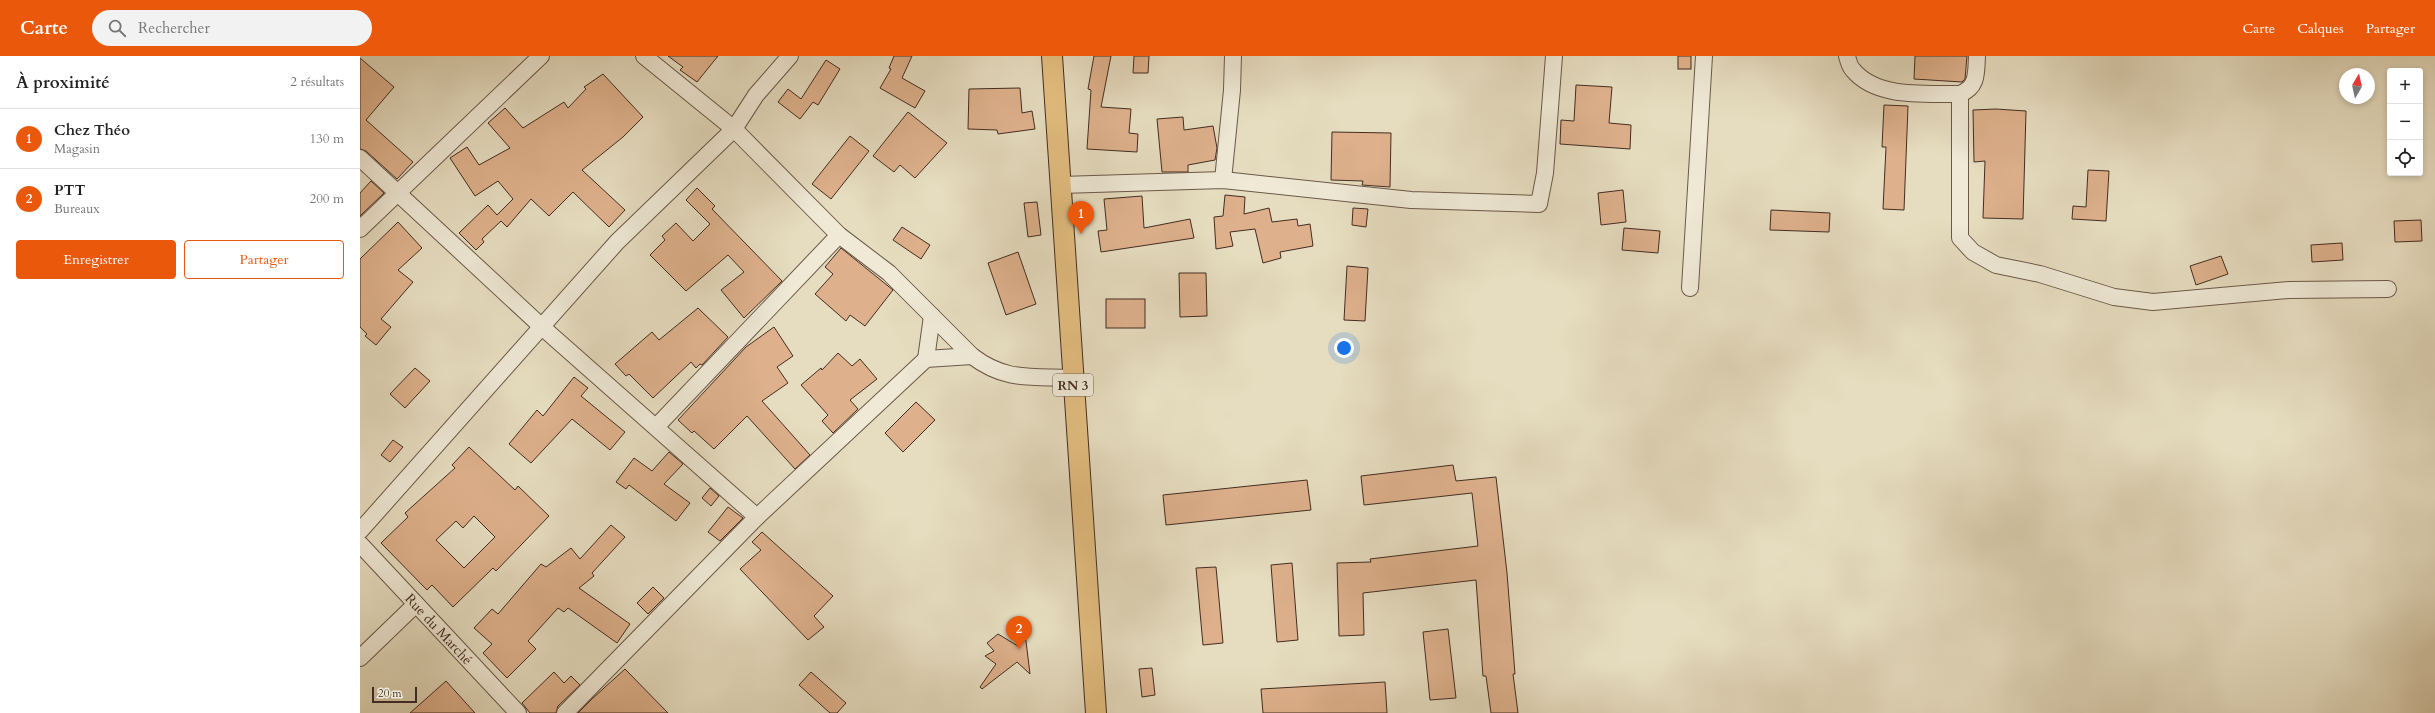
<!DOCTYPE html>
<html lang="fr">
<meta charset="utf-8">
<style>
body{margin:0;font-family:Cardo,serif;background:#f2f2f2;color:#222}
.controls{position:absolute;right:12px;top:12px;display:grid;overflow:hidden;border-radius:4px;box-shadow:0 2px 6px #0003}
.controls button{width:36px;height:36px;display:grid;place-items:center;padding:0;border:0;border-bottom:1px solid #e0e0e0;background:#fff;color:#222;font:20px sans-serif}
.compass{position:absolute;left:1979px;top:12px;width:36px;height:36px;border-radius:50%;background:#fff;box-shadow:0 2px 6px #0003;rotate:9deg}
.scale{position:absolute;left:12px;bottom:10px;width:45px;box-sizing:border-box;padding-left:4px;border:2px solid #432c21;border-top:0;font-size:11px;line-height:14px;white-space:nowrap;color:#432c21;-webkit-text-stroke:3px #efe9d6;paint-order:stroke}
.you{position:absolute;left:984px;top:292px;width:14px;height:14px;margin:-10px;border:3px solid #fff;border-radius:50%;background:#1a73e8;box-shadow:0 0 0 6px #1a73e833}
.badge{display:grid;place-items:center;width:26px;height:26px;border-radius:50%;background:#ea580c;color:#fff;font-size:13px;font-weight:700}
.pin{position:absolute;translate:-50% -33px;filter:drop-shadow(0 1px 2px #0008)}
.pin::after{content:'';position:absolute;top:21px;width:14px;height:12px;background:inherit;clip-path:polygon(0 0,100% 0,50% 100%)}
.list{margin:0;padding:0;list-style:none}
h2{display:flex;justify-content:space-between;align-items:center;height:52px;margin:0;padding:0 16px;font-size:17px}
h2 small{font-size:13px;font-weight:400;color:#767676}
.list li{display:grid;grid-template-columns:26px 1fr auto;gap:12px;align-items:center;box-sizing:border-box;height:60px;padding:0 16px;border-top:1px solid #e0e0e0}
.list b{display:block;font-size:15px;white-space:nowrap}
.list p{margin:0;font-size:13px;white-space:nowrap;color:#767676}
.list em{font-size:13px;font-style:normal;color:#767676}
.actions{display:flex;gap:8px;padding:12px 16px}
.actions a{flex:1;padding:9px 0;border:1px solid #ea580c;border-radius:4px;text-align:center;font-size:14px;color:#ea580c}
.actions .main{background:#ea580c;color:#fff}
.icon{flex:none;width:22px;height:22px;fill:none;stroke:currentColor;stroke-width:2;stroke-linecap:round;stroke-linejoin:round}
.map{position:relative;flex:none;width:2075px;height:657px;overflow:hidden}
header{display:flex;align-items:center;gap:24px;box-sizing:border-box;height:56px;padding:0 20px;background:#ea580c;color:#fff}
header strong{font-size:19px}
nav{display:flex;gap:22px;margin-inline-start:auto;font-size:14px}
.search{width:280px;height:36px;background:#f2f2f2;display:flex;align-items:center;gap:10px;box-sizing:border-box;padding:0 14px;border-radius:22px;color:#767676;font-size:15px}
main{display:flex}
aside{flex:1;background:#fff}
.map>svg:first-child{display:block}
.building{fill:#deb18c;stroke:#432c21;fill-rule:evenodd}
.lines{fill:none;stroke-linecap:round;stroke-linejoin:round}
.minor-casing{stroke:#6c5849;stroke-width:18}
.major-casing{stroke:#432c21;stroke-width:22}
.minor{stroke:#efe9d6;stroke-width:16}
.major{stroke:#e3be80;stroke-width:20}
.labels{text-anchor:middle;stroke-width:3;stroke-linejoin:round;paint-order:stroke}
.shield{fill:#efe9d6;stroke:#776557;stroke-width:1}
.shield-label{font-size:13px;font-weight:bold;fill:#432c21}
.street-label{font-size:14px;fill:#432c21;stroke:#efe9d6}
</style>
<header>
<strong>Carte</strong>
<div class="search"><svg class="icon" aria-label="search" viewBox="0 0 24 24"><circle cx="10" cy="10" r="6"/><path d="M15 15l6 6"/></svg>Rechercher</div>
<nav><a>Carte</a><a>Calques</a><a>Partager</a></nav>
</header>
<main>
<aside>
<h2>À proximité<small>2 résultats</small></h2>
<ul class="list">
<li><span class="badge">1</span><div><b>Chez Théo</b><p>Magasin</p></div><em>130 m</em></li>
<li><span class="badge">2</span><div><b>PTT</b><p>Bureaux</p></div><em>200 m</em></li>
</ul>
<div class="actions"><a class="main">Enregistrer</a><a>Partager</a></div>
</aside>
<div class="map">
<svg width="2075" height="657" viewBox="0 0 2075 657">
<rect width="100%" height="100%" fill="#e6ddc0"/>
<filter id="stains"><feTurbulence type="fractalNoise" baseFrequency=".005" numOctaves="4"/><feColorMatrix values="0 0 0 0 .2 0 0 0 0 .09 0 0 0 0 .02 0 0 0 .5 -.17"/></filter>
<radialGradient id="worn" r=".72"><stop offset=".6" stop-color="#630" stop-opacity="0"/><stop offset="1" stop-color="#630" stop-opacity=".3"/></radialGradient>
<g class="building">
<path d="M308,0H358L337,26L320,14L323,11Z"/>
<path d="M534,0H552L542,22L565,35L555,52L520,32L531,13L529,12Z"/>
<path d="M734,0H751L741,51L771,53L769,77L778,78L777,96L727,93L731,34L728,33Z"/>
<path d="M774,0H789L788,17H773Z"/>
<rect x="1318" y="0" width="13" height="13"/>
<path d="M1555,0H1607L1605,23L1602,26L1554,23Z"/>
<path d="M0,2L34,31L6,64L53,106L37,123L6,95L0,93Z"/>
<path d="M466,4L480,13L458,49L453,46L440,63L418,46L428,33L441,43Z"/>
<path d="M243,18L283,61L263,81L222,114L265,154L249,171L213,136L189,160L171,143L147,171L141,165L122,183L124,186L116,194L99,177L128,149L137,159L153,143L138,125L115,140L90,102L107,91L119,109L150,92L128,67L145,52L163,72L204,46L208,52L226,33L224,31Z"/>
<path d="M1216,29L1252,31L1249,67L1271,69L1270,93L1200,88L1201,64L1214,65Z"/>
<path d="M660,32L662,57L672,55L675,73L638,78L637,74L608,73L609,33Z"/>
<path d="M1524,49L1548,50L1544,154L1523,153L1526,91H1522Z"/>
<path d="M1636,53L1666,55L1663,163L1623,162L1625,105L1614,106L1613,54Z"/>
<path d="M548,56L587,87L555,122L540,109L534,116L513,100Z"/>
<path d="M823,61L824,74L853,70L857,92L855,104L828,109V116H802L797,63Z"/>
<path d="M972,76L1031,77L1030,131L1002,129L1003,125L971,124Z"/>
<path d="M490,80L509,95L471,143L452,128Z"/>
<path d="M1728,114L1749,115L1746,165L1712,163L1713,150L1726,151Z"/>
<path d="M11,125L24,137L0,160V137Z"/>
<path d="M337,132L355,150L352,153L422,225L384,262L361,234L384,216L368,199L326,235L290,199L305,184L302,180L316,167L333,185L350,168L326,144Z"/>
<path d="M1263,134L1266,166L1241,169L1238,137Z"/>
<path d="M865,139L885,141L884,158L909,152L912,166L937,163L938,170L950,168L953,190L920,196L921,202L903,207L895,173L870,176L873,190L856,193L854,161L863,160Z"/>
<path d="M782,140L784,172L830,163L834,182L741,196L738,175L747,174L744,143Z"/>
<path d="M677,146L681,179L668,181L664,147Z"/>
<path d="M993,152L1008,153L1006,171L992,169Z"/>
<path d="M1411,154L1470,157L1469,176L1410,174Z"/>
<path d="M2061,164L2062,185L2035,186L2034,165Z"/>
<path d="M38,166L62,192L38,214L53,226L21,263L31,271L16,289L5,280L7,278L0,271V203Z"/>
<path d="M542,171L570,189L561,203L533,184Z"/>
<path d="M1264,172L1300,175L1298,197L1262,194Z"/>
<path d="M1982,187L1983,204L1952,206L1951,189Z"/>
<path d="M481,192L533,234L505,270L490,259L486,265L455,238L473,218L465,211Z"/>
<path d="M658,196L676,248L646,259L628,207Z"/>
<path d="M1861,200L1868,218L1836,229L1830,210Z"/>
<path d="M987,210L1008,212L1005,265L984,264Z"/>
<path d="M819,217H846L847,260L820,261Z"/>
<rect x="746" y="243" width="39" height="29"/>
<path d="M338,252L368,281L342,309L340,308L336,312L331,306L293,342L269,318L266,320L255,308L292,276L299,284Z"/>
<path d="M414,271L433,300L417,311L428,327L402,345L450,399L435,413L387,360L354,393L334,375L332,377L318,364L386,291Z"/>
<path d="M478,297L492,310L500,303L517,323L490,344L498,353L473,377L462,365L468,359L441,329L461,312L462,314Z"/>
<path d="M55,312L70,325L45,352L30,338Z"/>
<path d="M214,321L228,332L221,340L265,376L250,394L212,363L171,407L149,388L177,354L183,360Z"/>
<path d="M556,346L575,364L543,396L525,377Z"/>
<path d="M33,384L43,391L30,406L21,399Z"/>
<path d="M109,391L155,434L158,430L189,460L136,515L133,512L93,551L72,529L67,534L21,487L48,461L45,457L95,412L92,409ZM114,460L135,481L104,512L76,484L96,465L103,472Z"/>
<path d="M309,396L323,408L304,428L330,447L316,465L269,429L266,433L256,426L274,402L292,415Z"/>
<path d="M1093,409L1096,425L1136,421L1147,517L1155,618H1153L1158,657H1131L1126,620H1123L1116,524L1003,537L1004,579L979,580L977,507L1011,506L1010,503L1118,490L1112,437L1004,449L1001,420Z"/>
<path d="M947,424L951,454L806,469L803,439Z"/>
<path d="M350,432L359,440L351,450L342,442Z"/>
<path d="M368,451L383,462L360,485L348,476Z"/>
<path d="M251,469L265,481L232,517L234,520L219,532L270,568L257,587L208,552L204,556L198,552L168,585L176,593L147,622L123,597L132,588L114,572L132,553L138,558L181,508L186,511L211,492L220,503Z"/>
<path d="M402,476L473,540L454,560L464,571L448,584L380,513L401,494L392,486Z"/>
<path d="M932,507L938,584L917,586L911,509Z"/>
<path d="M856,511L863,587L843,589L836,512Z"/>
<path d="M293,531L304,542L288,558L277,547Z"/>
<path d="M664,569L670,618L657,606L622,633L620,631L636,608L625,600L634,595L627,587L638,578L658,590Z"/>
<path d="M1088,573L1096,642L1070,644L1063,576Z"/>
<path d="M792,612L795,639L782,641L779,613Z"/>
<path d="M265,613L308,657H218L233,642Z"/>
<path d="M194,616L204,627L211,620L220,629L198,650L196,657H170L162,647Z"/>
<path d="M451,616L486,647L477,657H470L439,629Z"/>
<path d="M86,625L115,657H50Z"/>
<path d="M1025,626L1027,657H903L901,633Z"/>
</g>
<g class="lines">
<defs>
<g id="minor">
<path d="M284,0L374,73L479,179L529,217L612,300C646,326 672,320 713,322"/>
<path d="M1487,0C1488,4 1490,11 1493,14C1517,43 1566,37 1600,38C1618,31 1616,17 1617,0"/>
<path d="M1600,38V182L1613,196L1636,209L1680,218L1754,241L1793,246L1929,234L2028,233"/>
<path d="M0,102L182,271L397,461"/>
<path d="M863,124L872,34L873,0"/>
<path d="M701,129L863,124L1051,144L1179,148L1185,117L1194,0"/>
<path d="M0,173L181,0"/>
<path d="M1330,232L1344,0"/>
<path d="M566,303L572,260"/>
<path d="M296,371L479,179"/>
<path d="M0,475L257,186L374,73L396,39L430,0"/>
<path d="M0,488L158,657"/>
<path d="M0,602L56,548"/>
<path d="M205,657L397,461L566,303L612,300"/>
</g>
<path id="major" d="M692,0L736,657"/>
</defs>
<use href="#minor" class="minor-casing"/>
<use href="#major" class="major-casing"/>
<use href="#minor" class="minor"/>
<use href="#major" class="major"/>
</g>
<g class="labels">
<rect class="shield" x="693" y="318" width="40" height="22" rx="3"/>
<g class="shield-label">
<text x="713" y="334">RN 3</text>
</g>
<g class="street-label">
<text transform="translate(79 573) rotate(47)" y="5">Rue du Marché</text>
</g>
</g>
<rect width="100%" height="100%" filter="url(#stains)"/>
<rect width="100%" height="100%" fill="url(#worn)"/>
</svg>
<div class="controls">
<button>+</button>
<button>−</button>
<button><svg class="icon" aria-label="locate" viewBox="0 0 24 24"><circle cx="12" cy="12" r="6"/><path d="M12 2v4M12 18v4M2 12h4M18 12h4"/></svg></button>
</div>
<svg class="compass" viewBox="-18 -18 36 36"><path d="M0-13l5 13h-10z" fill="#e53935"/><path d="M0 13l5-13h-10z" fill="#767676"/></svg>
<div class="scale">20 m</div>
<div class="you"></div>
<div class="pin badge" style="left:721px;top:178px">1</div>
<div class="pin badge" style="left:659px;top:593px">2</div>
</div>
</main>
